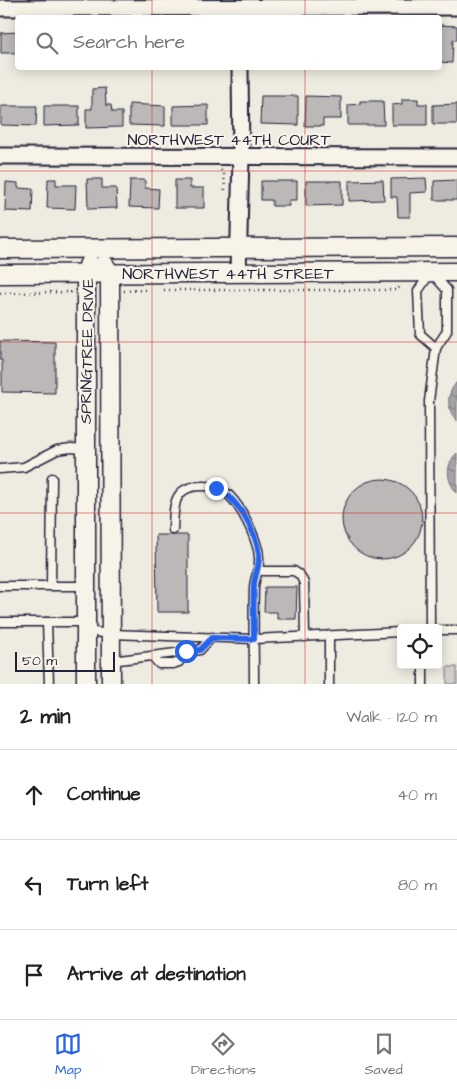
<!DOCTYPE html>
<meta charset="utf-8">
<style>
body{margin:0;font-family:"Architects Daughter",sans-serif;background:#f6f6f6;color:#222}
.controls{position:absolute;right:15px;bottom:15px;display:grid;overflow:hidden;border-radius:5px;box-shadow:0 2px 12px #0003}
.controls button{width:45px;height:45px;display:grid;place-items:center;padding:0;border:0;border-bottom:1px solid #e0e0e0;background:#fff;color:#222;font:25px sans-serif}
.scale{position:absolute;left:15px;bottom:12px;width:100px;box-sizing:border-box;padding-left:5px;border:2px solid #22223b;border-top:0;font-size:14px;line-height:18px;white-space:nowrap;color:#22223b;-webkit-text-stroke:4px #f7f3e8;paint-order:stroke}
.stop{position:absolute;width:15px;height:15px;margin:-11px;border:4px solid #2563eb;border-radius:50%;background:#fff}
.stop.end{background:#2563eb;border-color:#fff;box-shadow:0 1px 5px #0008}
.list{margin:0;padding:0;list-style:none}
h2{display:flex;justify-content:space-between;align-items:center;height:65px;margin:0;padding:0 20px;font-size:21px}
h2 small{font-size:16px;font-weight:400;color:#767676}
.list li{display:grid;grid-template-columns:32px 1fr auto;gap:15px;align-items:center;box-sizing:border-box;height:90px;padding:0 20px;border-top:1px solid #e0e0e0}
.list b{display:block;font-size:19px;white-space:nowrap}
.list em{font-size:16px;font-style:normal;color:#767676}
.icon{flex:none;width:28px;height:28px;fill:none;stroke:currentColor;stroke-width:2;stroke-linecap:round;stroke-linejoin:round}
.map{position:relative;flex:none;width:457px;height:684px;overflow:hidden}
.search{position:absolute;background:#fff;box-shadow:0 2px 12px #0003;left:15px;right:15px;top:15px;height:55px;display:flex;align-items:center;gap:12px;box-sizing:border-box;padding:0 18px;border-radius:5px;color:#767676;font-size:19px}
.sheet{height:335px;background:#fff}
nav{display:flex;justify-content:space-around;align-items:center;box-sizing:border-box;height:70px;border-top:1px solid #e0e0e0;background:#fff;font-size:14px;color:#767676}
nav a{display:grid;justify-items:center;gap:2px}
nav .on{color:#2563eb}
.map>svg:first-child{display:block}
.pitch{fill:#d1cdc9;stroke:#7a7882}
.water{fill:url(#water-waves);stroke:#716f7b}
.building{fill:#bbb8b7;stroke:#22223b}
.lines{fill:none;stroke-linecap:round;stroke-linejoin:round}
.service-casing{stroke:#22223b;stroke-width:11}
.minor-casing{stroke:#22223b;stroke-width:19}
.tertiary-casing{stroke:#22223b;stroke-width:21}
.path{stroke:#22223b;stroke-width:2.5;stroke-dasharray:1 4;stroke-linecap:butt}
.service{stroke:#f7f3e8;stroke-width:8}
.minor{stroke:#f7f3e8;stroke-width:15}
.tertiary{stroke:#f7f3e8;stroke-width:18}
.route{stroke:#2563eb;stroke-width:6}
.grid{fill:none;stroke:#d62828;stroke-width:1;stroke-opacity:0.55}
.labels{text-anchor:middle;stroke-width:4.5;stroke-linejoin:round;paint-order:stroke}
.street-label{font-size:16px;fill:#22223b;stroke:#f7f3e8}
</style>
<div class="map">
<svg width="457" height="684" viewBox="0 0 457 684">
<defs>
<pattern id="water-waves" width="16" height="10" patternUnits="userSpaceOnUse" patternTransform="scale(1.25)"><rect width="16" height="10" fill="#a6a3a6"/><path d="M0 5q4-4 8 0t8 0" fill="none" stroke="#878488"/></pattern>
</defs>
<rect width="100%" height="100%" fill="#eeebe1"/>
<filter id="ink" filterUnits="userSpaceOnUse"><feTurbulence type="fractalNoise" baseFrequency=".02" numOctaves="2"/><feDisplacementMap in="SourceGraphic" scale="10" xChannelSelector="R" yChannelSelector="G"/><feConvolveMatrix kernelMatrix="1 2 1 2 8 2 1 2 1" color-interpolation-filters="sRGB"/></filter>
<g filter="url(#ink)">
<rect class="pitch" x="447" y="667" width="10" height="17"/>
<g class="water">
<path d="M457,382V421C446,409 446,394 457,382Z"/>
<path d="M457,453V493C446,481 445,464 457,453Z"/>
</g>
<g class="building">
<path d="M440,25L457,26V40H453L452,63L440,62Z"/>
<path d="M18,32V53H1V33Z"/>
<path d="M105,88L106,105H111L112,112H122V127L86,128V109H92V89Z"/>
<path d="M261,96H298V125L260,124Z"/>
<path d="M306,96L341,97V119H323V126H305Z"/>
<path d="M402,99H418V104H427V125H392V105L402,104Z"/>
<path d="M360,101H383L384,125H348V105L360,104Z"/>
<path d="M129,104L165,106V126L129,125Z"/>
<path d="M457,104V124H433V105Z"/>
<path d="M208,105V125H173V106Z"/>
<path d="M1,106H37L36,126L1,125Z"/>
<path d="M44,106H79V125L44,126Z"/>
<path d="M426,178L427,192L410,193V217H398L397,197H391V179Z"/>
<path d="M48,179H56V185H76L75,209L47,208Z"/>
<path d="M87,179H102V188H116L117,208L88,209Z"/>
<path d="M130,180H145V188L159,189L158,208L129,207Z"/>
<path d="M175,180H190V188H204V208H175Z"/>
<path d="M383,180L384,200L349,201V181Z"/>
<path d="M457,180V200H434V181Z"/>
<path d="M261,181H297V200H289V206H272V200H261Z"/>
<path d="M306,181H342V205L306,206Z"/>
<path d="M6,182L18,183V188L33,189L32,212L5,211Z"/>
<path d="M0,341L55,342V393L2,392V360H0Z"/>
<circle cx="382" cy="519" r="40"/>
<path d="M156,535H188V612H157Z"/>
<path d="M265,587H297L296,619H277V612H264Z"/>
</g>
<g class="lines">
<defs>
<g id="service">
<path d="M431,272L447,290V331L436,348L420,334L418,291Z"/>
<path d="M0,469L24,467L57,450L71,448L85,449"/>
<path d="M173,530C174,507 172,486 202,486C210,486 217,487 224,491C238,501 251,527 256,543C259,551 260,561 258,569C257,576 254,581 254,588C253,620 254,652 254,684"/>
<path d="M258,569L263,571H294L300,575L304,583L305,637"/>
<path d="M0,586H85"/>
<path d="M51,586L52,478"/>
<path d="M0,622H47"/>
<path d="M430,628L429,401L436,348"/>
<path d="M438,630H457"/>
<path d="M86,631L111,634L254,639L401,632"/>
<path d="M329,635V684"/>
<path d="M152,656L159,664H173L179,662L186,651"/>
<path d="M111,661L200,650L212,637"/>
<path d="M423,665V684"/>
<path d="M49,684L47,622H86"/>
</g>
<g id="minor">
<path d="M0,8L457,7"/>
<path d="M0,156L457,157"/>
<path d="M238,273L241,156L240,68"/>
</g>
<g id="tertiary">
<path d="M0,249L457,247"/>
<path d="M104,264L110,273L111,684"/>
<path d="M0,274L457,272"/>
<path d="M86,684V273L89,263"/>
</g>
</defs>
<use href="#service" class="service-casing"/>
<use href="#minor" class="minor-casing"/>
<use href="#tertiary" class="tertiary-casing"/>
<g class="path">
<path d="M221,170L224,174L225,190"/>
<path d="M164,290H396L400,287"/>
<path d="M124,291L146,290"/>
<path d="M0,293L71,292"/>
</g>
<use href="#service" class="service"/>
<use href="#minor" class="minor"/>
<use href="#tertiary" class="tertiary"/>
</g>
</g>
<g class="lines" filter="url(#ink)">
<path class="route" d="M186,651L200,650L212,638L254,639C254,621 253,602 254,584C255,574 260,566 259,554C256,532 237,497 216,488"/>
</g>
<path class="grid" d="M152,0V18M305,0V18M152,68V684M305,68V684M0,171H457M0,342H457M0,513H457"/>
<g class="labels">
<g class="street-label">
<text x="229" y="145">NORTHWEST 44TH COURT</text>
<text x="228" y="279">NORTHWEST 44TH STREET</text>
<text transform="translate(86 351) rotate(-89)" y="6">SPRINGTREE DRIVE</text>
</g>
</g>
</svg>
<div class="controls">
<button><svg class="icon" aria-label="locate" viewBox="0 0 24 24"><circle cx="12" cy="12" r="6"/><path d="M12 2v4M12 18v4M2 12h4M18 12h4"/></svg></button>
</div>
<div class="scale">50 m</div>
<div class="stop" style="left:186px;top:651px"></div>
<div class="stop end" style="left:216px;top:488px"></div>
<div class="search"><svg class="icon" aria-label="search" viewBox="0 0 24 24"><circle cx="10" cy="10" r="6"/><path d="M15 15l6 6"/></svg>Search here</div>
</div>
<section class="sheet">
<h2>2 min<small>Walk · 120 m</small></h2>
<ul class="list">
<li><svg class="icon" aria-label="ahead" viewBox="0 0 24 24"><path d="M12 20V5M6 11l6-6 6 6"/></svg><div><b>Continue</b></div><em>40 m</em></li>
<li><svg class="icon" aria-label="left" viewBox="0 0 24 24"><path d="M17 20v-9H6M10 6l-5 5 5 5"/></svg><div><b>Turn left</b></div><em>80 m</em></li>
<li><svg class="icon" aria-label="arrive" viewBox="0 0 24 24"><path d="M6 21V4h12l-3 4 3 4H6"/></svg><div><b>Arrive at destination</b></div></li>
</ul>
</section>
<nav>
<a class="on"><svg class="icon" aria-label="map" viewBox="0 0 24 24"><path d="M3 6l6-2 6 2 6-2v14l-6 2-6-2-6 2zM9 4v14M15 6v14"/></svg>Map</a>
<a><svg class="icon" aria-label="directions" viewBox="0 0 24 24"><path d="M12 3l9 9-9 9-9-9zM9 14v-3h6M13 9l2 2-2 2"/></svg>Directions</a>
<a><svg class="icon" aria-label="saved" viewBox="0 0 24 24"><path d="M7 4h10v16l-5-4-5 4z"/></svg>Saved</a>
</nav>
